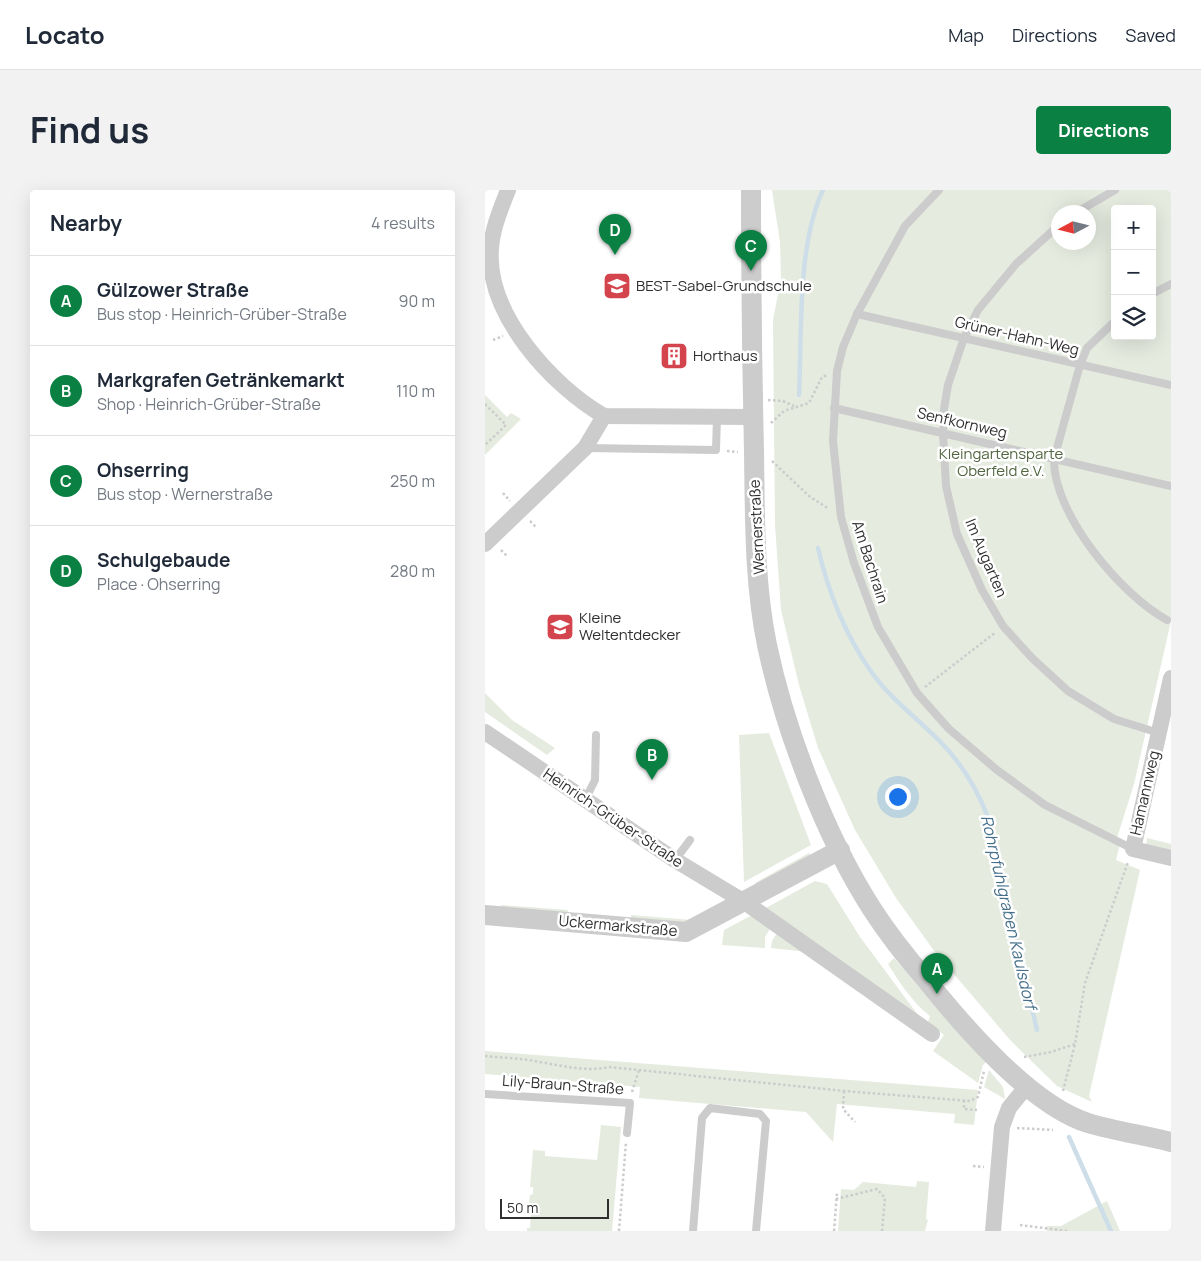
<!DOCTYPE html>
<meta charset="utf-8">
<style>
body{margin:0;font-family:Manrope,sans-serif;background:#f2f2f3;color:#1f2937}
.controls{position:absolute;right:15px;top:15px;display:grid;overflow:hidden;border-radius:5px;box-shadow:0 5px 20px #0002}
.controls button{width:45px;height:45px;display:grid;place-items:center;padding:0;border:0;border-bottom:1px solid #e0e1e3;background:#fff;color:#1f2937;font:25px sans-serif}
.compass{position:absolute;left:566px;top:15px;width:45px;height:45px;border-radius:50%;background:#fff;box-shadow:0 5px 20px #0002;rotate:263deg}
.scale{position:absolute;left:15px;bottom:12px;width:109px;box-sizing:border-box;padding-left:5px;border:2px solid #2f2f2f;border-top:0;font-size:14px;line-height:18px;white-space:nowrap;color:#2f2f2f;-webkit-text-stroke:4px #fff;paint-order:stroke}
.you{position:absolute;left:412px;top:606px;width:18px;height:18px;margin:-12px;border:4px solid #fff;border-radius:50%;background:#1a73e8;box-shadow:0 0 0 8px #1a73e833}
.badge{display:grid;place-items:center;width:32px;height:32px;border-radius:50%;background:#0b8043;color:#fff;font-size:16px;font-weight:700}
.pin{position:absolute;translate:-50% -41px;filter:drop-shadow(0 1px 2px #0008)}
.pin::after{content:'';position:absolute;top:26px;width:18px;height:15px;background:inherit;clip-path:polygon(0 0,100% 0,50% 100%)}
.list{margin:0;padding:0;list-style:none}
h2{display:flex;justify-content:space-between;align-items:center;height:65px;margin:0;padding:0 20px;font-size:21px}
h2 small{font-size:16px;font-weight:400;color:#747a83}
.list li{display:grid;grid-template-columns:32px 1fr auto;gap:15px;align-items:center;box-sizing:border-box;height:90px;padding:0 20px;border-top:1px solid #e0e1e3}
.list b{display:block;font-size:19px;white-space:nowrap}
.list p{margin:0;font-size:16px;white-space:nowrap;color:#747a83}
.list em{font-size:16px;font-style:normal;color:#747a83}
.icon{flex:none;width:28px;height:28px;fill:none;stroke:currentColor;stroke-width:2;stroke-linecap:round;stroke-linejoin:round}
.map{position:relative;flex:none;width:686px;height:1041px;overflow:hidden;border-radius:5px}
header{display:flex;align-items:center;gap:30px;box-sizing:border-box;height:70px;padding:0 25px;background:#fff;border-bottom:1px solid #e0e1e3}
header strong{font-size:24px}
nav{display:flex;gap:28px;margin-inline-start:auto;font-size:18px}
.intro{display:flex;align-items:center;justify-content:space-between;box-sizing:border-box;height:120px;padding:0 30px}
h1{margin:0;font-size:35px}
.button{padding:12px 22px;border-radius:5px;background:#0b8043;color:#fff;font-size:18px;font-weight:700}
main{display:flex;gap:30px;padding:0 30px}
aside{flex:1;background:#fff;border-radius:5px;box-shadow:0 5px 20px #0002}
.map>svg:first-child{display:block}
.green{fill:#e5ebdf;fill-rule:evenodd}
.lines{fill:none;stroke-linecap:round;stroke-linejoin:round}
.stream{stroke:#cddee9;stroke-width:4.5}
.path{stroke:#ccc;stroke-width:2.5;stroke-dasharray:2.5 2.5;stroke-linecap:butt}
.service{stroke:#ccc;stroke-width:8}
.minor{stroke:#ccc;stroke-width:16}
.tertiary{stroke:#ccc;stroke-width:20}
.labels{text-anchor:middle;stroke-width:5;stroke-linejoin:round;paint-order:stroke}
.poi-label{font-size:15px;fill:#2f2f2f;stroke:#fff;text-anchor:start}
.street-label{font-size:15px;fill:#2f2f2f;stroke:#fff}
.park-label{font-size:15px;fill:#526741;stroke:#fff}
.water-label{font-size:16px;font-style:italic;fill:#456f8a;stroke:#fff}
</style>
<header>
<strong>Locato</strong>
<nav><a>Map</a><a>Directions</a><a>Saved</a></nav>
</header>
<div class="intro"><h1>Find us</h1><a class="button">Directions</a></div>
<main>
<aside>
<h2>Nearby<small>4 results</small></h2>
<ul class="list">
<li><span class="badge">A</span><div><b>Gülzower Straße</b><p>Bus stop · Heinrich-Grüber-Straße</p></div><em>90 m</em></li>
<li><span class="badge">B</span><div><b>Markgrafen Getränkemarkt</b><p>Shop · Heinrich-Grüber-Straße</p></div><em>110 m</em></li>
<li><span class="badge">C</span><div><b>Ohserring</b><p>Bus stop · Wernerstraße</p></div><em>250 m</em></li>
<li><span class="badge">D</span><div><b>Schulgebaude</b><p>Place · Ohserring</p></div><em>280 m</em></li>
</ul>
</aside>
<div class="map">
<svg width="686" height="1041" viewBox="0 0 686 1041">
<rect width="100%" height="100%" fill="#fff"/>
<g class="green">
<path d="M287,0H686V431L649,594L632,648L636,650L631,670L655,680L604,906L607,912L572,896L526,851L450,762L411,708L370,640L333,558L314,495L296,420L290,335L288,130L296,89L295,52ZM630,19H667V146H630ZM574,22H604V52H574Z"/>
<path d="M0,205L22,227L26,223L36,229L0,265Z"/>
<path d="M0,503L27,530L70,558L62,565L0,522Z"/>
<path d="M284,543L326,655L259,692L254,545Z"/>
<path d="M662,648L686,654V661L661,655Z"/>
<path d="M324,663L326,667L273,696L270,693Z"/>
<path d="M330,691L342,694L375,747L436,829L279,719Z"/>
<path d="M16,715L83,720L82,725L18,720Z"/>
<path d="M269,724L286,737L280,747V758L237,755L239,740Z"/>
<path d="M146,725L206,730L200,732L147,731Z"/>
<path d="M292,743L295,747L322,762L286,758L287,751Z"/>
<path d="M409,768L451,817L503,870L498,875L493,893L448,861L459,845L443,832L445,826C428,813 414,792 403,774Z"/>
<path d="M0,861L493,900L489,935L469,933L470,924L352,914L348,952L321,922L154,908L155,897L0,884Z"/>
<path d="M504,880L518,897L520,909L499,897Z"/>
<path d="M116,935L136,937L127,1041H42V1038H45L46,1023L43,1022L45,1005L48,1004V997H45L48,960L60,961V966L112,970Z"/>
<path d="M432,991L444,992L441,1029L443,1030L440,1041H353L356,999L369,1000L378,992L431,997Z"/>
<path d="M622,1011L635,1041H562V1036H576Z"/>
</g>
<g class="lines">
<g class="stream">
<path d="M314,205C317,143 312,55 338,0"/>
<path d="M333,358C343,401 360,444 385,480C406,511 438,532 462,559C481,580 493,602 503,627L552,840"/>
<path d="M584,947L626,1041"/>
</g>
<g class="path">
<path d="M8,150L18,146"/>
<path d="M283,210L298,211L309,216"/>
<path d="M0,214L21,235L0,255"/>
<path d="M286,233L299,221L324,213L337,187L342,185"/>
<path d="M242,261L253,262"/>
<path d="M287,271L324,306L344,319"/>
<path d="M18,303L25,311"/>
<path d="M45,331L51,337"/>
<path d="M16,360L22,366"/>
<path d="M440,497L511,442"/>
<path d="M0,866C18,868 37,868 55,872C79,876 100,882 124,877L359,901L485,911L493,907L499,881"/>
<path d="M539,867L566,862L590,854"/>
<path d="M359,901L358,919L370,932"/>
<path d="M578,901L590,854L600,793L643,672"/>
<path d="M147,902L154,880"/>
<path d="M479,910V919L492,920"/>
<path d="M532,938L568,940"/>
<path d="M488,976L499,977"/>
<path d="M351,1009L392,999L400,1008L397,1041"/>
<path d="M535,1035L582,1041"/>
<path d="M134,1041L141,952"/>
<path d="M349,1041L352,1003"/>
</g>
<g class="service">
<path d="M454,0L420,36L372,124L358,157L352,181L348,251L356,327L369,373L393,437L432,503L464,539L512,580L560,615L648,659"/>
<path d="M592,22L630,0"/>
<path d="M574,35L531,74L493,120L479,148L463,195L459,219L458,243L461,296L472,344L497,400L518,436L547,468L583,501L629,529L674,543"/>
<path d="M667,104L686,94"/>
<path d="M372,124L686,195"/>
<path d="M630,131L602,158L595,175L569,269C568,324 636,405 682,430"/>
<path d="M349,218L686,296"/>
<path d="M101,258L231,260L232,227"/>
<path d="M100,610L110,590L111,545"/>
<path d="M190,670L205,650"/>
<path d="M0,904L145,913L142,943"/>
<path d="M208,1041L217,928L225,918L275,924L281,931L271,1041"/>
</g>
<g class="minor">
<path d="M23,0C16,18 7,39 6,59C1,124 67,196 119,226L268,227"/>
<path d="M0,354L100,258L119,226"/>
<path d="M686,488L648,659L686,668"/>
<path d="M0,542L190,670L258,711L447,844"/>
<path d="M508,1041L517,937L524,918L541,897"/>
</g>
<g class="tertiary">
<path d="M266,0C266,87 267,175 269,262C270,326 269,392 282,455C300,540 340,646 387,719C403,744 422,768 442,791C479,837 546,915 603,933C630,941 658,945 686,952"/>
<path d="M0,725L201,742L355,660"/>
</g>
</g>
<defs>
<symbol id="school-square" viewBox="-11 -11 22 22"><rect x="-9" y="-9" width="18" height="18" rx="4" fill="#d4444d" stroke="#fff"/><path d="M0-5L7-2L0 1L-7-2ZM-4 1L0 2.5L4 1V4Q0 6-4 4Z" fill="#fff"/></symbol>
<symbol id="building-square" viewBox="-11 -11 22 22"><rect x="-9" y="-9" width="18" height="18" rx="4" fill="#d4444d" stroke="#fff"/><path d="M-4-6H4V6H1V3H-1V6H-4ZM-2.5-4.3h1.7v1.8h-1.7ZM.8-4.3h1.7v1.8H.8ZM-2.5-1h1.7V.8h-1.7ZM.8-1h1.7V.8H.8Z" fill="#fff"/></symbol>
</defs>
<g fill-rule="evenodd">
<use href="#school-square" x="116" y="80" width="32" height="32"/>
<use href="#building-square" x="173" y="150" width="32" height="32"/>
<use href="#school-square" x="59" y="421" width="32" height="32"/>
</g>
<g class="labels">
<g class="poi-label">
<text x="151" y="101">BEST-Sabel-Grundschule</text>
<text x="208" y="171">Horthaus</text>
<text x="94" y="433">Kleine<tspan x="94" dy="17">Weltentdecker</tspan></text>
</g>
<g class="street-label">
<text transform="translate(532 146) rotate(13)" y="5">Grüner-Hahn-Weg</text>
<text transform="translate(477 233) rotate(13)" y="5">Senfkornweg</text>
<text transform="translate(272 337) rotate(-93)" y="5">Wernerstraße</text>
<text transform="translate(501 368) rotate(67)" y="5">Im Augarten</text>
<text transform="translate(385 372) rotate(72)" y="5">Am Bachrain</text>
<text transform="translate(660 603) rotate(-77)" y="5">Hamannweg</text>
<text transform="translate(128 628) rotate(34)" y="5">Heinrich-Grüber-Straße</text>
<text transform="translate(133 736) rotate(5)" y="5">Uckermarkstraße</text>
<text transform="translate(78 895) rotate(4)" y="5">Lily-Braun-Straße</text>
</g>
<g class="park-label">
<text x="516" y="269">Kleingartensparte<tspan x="516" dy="17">Oberfeld e.V.</tspan></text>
</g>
<g class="water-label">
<text transform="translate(524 722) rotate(77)" y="6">Rohrpfuhlgraben Kaulsdorf</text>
</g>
</g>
</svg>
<div class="controls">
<button>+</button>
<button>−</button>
<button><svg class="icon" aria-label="layers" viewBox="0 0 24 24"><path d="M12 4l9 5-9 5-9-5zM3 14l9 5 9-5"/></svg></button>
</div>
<svg class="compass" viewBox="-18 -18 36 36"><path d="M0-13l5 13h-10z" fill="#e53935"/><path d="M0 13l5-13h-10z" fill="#747a83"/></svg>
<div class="scale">50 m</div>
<div class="you"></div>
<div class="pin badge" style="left:452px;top:804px">A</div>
<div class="pin badge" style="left:167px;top:590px">B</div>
<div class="pin badge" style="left:266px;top:81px">C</div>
<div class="pin badge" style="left:130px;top:65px">D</div>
</div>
</main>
